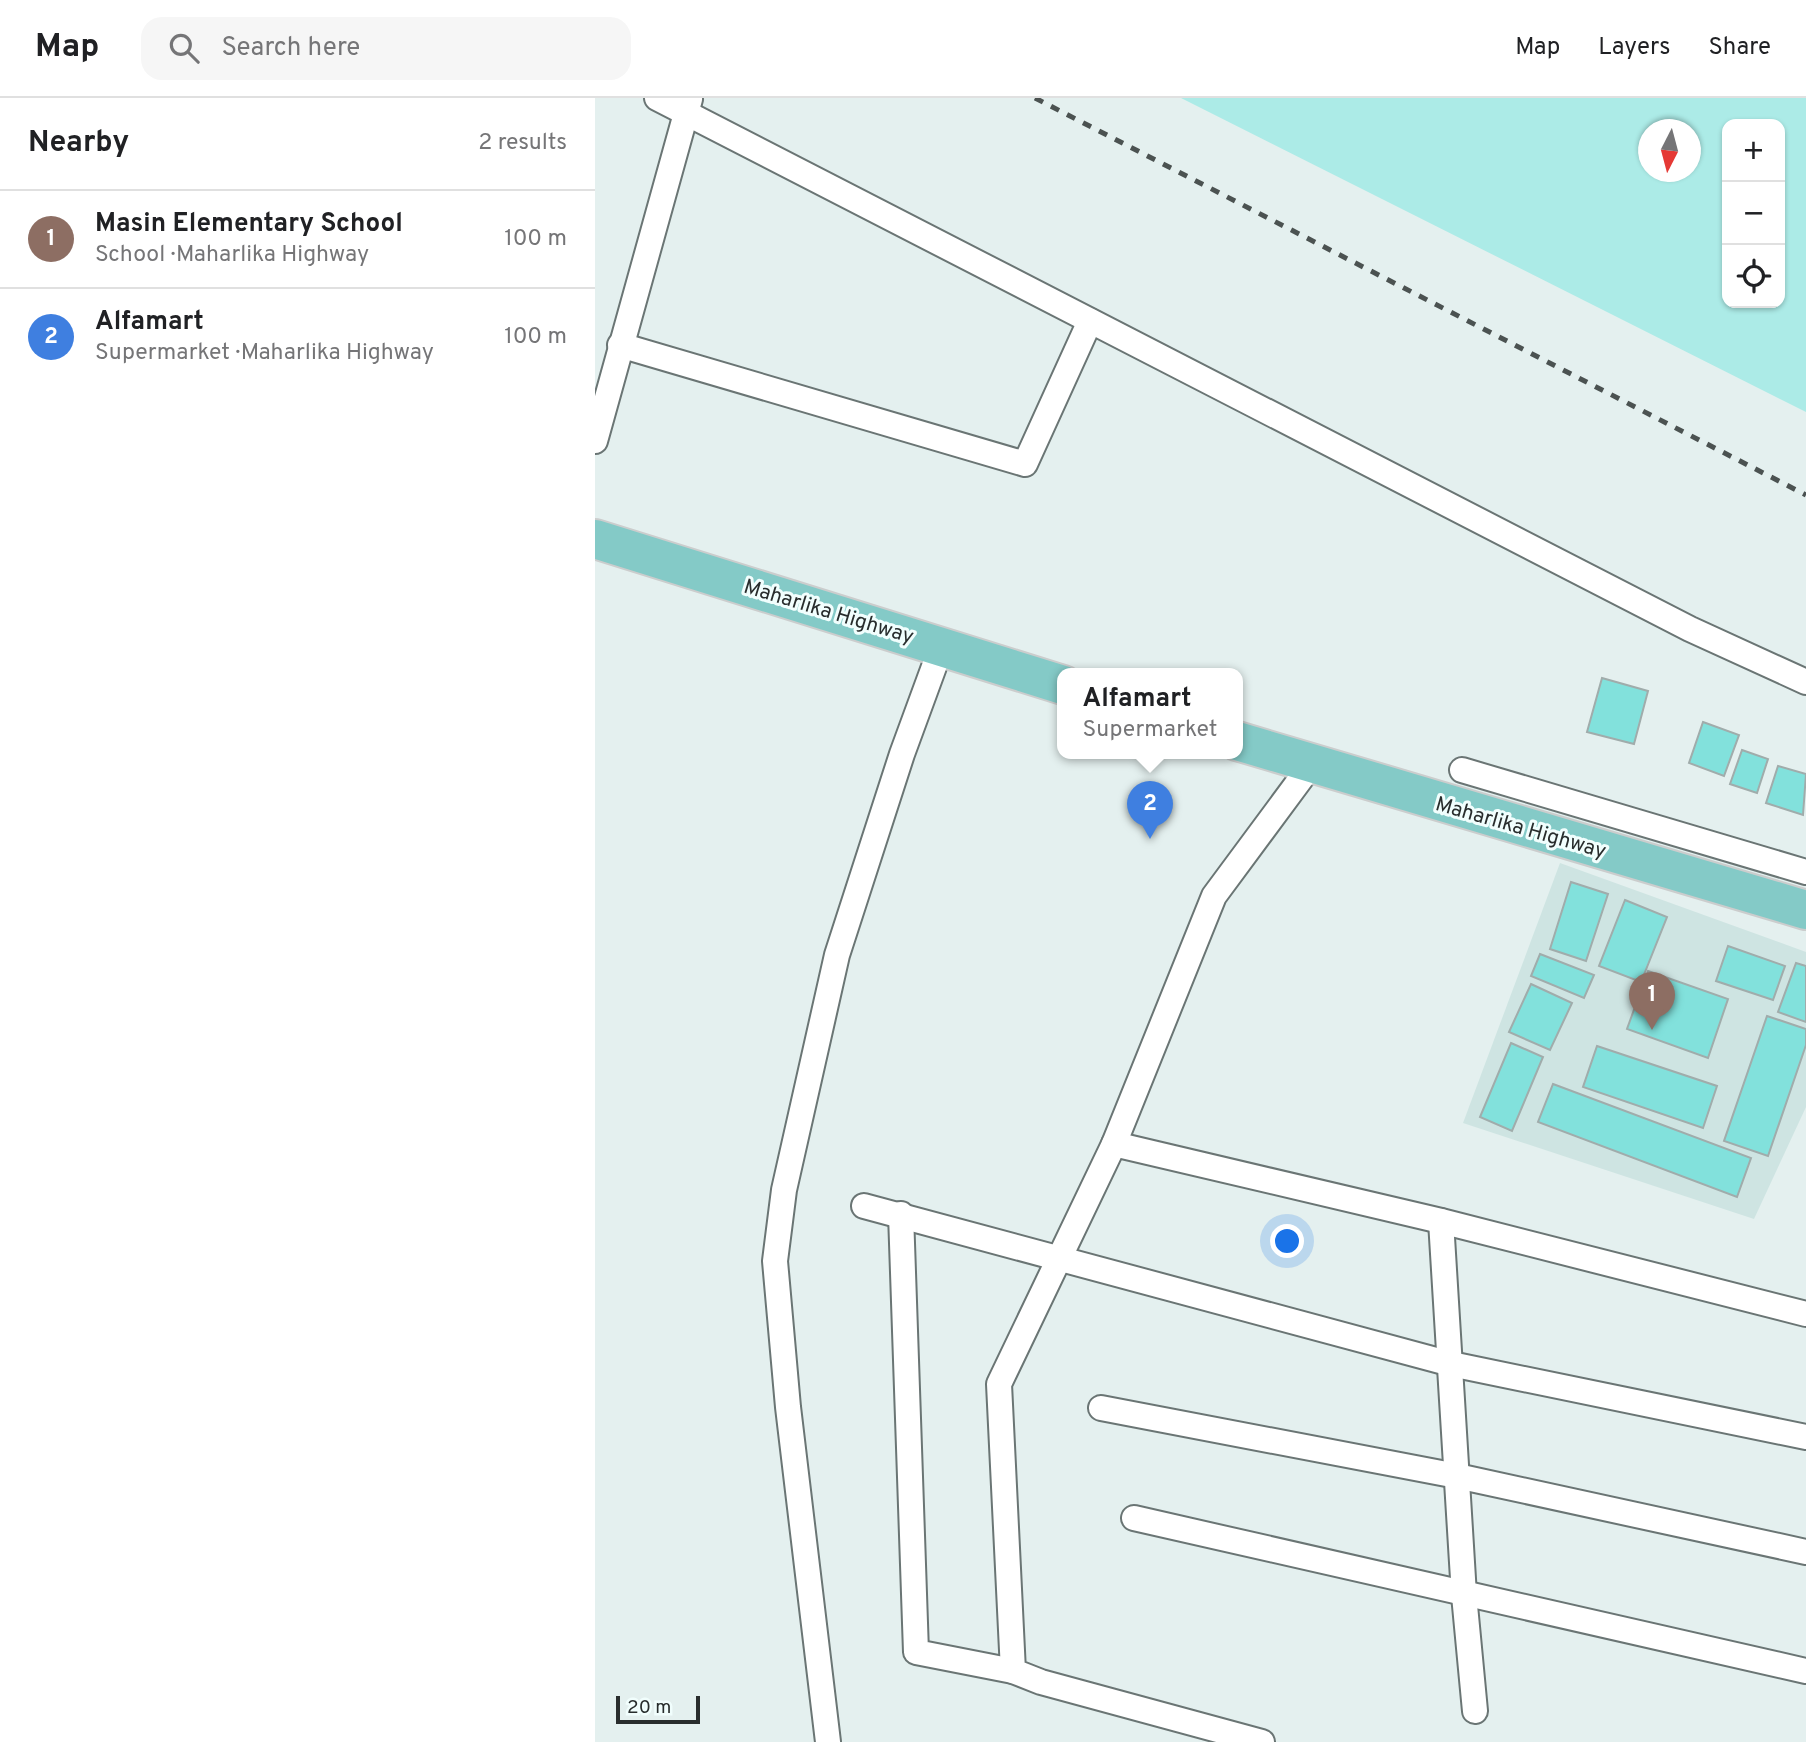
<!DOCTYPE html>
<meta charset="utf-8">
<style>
body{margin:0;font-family:Overpass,sans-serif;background:#f6f6f6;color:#202124}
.controls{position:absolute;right:21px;top:21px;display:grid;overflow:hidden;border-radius:14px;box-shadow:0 2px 5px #0004}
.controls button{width:63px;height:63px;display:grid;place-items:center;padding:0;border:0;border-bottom:2px solid #e0e0e0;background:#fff;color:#202124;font:35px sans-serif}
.compass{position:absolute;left:1043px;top:21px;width:63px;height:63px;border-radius:50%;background:#fff;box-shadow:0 2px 5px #0004;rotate:186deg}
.scale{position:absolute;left:21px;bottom:18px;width:84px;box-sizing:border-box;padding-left:7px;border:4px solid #282d2d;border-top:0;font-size:19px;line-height:24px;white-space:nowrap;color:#282d2d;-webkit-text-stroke:5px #f1fefd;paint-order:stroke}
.you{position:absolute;left:693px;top:1144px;width:24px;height:24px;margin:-18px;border:5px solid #fff;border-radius:50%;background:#1a73e8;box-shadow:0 0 0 10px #1a73e833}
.badge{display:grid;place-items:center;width:46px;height:46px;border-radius:50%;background:#38807d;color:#fff;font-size:23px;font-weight:700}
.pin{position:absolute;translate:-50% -58px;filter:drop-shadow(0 2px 4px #0008)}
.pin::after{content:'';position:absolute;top:37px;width:24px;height:21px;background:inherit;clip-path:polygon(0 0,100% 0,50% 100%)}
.popup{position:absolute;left:462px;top:570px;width:186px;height:91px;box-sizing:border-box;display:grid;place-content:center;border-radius:14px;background:#fff;filter:drop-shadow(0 2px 5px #0005);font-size:23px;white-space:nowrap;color:#757577}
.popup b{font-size:26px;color:#202124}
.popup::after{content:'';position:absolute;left:50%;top:100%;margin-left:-14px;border:14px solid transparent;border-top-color:#fff}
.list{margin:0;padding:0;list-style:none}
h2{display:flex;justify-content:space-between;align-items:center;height:91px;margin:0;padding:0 28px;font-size:30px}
h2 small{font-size:23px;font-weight:400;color:#757577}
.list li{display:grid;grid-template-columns:46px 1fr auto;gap:21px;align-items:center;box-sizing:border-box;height:98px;padding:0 28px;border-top:2px solid #e0e0e0}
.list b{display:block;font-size:26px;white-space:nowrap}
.list p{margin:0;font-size:23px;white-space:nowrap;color:#757577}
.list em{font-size:23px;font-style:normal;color:#757577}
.icon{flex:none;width:38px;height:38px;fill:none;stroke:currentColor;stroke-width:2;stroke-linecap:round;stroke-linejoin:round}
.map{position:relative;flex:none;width:1211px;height:1644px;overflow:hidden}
header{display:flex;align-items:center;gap:42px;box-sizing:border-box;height:98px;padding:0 35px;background:#fff;border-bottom:2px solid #e0e0e0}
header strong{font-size:33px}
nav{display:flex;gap:38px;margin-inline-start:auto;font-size:24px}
.search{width:490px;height:63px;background:#f6f6f6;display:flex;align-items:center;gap:18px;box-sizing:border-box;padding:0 24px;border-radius:21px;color:#757577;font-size:26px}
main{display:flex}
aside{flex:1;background:#fff}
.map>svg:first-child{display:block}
.built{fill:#cee4e2}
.green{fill:#acebe7;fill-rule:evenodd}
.building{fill:#82e1dc;stroke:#a0acab;stroke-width:2}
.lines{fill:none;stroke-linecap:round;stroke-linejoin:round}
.street-casing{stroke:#6a7574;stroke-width:28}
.primary-casing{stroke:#cbcdcd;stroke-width:42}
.street{stroke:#fff;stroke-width:24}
.primary{stroke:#84cac7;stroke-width:38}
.rail{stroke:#4b5251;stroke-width:5;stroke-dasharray:9 9;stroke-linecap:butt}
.labels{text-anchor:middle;stroke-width:6;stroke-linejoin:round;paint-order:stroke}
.street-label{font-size:21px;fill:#282d2d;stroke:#f1fefd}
</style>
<header>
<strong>Map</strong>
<div class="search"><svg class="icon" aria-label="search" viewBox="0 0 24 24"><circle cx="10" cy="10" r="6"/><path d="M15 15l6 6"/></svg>Search here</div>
<nav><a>Map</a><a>Layers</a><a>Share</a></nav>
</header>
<main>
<aside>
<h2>Nearby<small>2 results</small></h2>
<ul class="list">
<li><span class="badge" style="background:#8d6e63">1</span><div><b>Masin Elementary School</b><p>School · Maharlika Highway</p></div><em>100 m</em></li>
<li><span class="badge" style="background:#3f7fe0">2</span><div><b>Alfamart</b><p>Supermarket · Maharlika Highway</p></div><em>100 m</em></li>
</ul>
</aside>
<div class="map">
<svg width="1211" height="1644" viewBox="0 0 1211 1644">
<rect width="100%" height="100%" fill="#e4f0ef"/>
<path class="built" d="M965,765L1211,854V1009L1159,1121L868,1025Z"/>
<path class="green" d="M586,0H1211V314ZM1132,26H1185V205H1132ZM1054,32H1096V74H1054Z"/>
<g class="building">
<path d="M1007,580L1053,593L1039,646L992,634Z"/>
<path d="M1108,624L1144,637L1129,678L1094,665Z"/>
<path d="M1147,652L1173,661L1162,695L1135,686Z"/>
<path d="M1183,668L1211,676L1208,717L1171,705Z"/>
<path d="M976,784L1013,796L991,863L955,851Z"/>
<path d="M1030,802L1072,819L1046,884L1004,868Z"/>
<path d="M1133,848L1190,868L1178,902L1121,883Z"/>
<path d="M945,856L999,877L989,900L936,878Z"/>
<path d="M1201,865L1211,868V924L1183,914Z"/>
<path d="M1053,873L1133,901L1113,960L1032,931Z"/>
<path d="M936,886L977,905L955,952L914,934Z"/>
<path d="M1172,918L1211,931V947L1173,1058L1129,1043Z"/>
<path d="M916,945L948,959L917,1033L885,1019Z"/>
<path d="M1002,948L1122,988L1108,1030L988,989Z"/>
<path d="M958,986L1156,1060L1142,1099L943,1024Z"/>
</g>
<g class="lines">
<defs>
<g id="street">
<path d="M62,0L1095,531L1211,584"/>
<path d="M25,247L430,366L495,223"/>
<path d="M0,343L95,1"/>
<path d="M867,672L1211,774"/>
<path d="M519,1046L846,1123L1211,1216"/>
<path d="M269,1108L856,1266L1211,1339"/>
<path d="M306,1116L321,1554L418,1573"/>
<path d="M846,1123L869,1497L880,1613"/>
<path d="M506,1310L862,1378L1211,1454"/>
<path d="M539,1420L1211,1573"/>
<path d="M233,1644L193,1309L180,1163L189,1092L242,857L307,656L347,547"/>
<path d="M667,1644L446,1584L418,1573L404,1286L519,1046L619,798L716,667"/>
</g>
<g id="primary">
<path d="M0,441L468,587"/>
<path d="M642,643L1211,812"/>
</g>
</defs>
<use href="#street" class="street-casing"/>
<use href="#primary" class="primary-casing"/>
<use href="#street" class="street"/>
<use href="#primary" class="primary"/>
<path class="rail" d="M440,0L1211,397"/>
</g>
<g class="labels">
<g class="street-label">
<text transform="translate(234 513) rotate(17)" y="7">Maharlika Highway</text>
<text transform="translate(926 729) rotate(16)" y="7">Maharlika Highway</text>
</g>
</g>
</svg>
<div class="controls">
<button>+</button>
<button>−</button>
<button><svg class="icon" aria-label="locate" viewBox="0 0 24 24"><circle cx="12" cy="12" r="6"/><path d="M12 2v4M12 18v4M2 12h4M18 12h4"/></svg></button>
</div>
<svg class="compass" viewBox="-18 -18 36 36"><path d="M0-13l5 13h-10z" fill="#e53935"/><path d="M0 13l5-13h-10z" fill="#757577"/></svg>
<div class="scale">20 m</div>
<div class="you"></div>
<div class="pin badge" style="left:1057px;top:932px;background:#8d6e63">1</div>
<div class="pin badge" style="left:555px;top:741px;background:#3f7fe0">2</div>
<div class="popup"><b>Alfamart</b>Supermarket</div>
</div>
</main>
